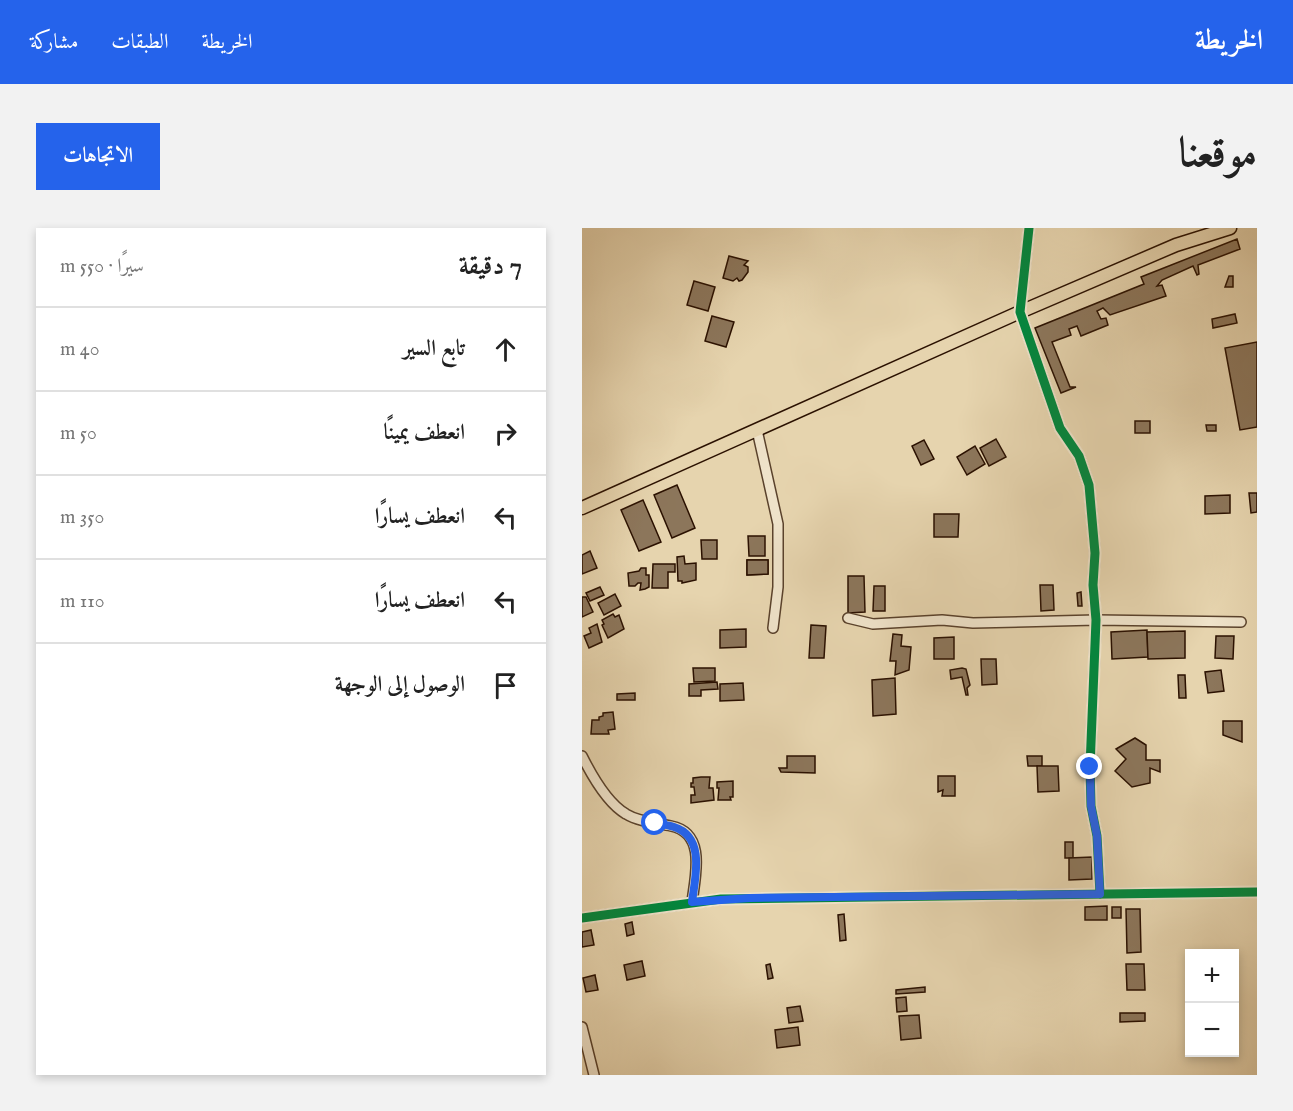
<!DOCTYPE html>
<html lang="ar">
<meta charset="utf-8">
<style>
body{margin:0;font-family:"IM FELL English",Amiri,serif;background:#f2f2f2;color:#222;direction:rtl}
.controls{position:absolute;right:18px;bottom:18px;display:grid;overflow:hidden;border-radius:0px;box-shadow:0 3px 9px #0003}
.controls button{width:54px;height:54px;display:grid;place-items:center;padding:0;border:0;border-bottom:2px solid #e0e0e0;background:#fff;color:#222;font:30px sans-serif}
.stop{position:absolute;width:18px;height:18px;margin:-14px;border:4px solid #2563eb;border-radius:50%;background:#fff}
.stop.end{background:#2563eb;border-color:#fff;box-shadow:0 2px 6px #0008}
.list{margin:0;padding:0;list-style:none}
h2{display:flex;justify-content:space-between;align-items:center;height:78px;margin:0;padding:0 24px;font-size:26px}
h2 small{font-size:20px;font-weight:400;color:#767676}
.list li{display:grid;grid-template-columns:39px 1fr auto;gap:18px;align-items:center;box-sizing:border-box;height:84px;padding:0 24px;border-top:2px solid #e0e0e0}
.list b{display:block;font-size:22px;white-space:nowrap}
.list em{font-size:20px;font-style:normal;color:#767676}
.icon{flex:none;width:33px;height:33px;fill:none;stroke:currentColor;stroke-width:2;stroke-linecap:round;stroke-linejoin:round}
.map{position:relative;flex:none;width:675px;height:847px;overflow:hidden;direction:ltr;border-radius:0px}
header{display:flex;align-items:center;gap:36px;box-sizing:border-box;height:84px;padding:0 30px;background:#2563eb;color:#fff}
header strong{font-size:28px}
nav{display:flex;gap:33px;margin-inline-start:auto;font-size:21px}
.intro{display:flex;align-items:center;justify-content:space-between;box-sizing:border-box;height:144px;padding:0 36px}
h1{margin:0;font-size:42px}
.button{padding:15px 27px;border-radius:0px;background:#2563eb;color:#fff;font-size:21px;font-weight:700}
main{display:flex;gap:36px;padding:0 36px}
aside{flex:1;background:#fff;border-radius:0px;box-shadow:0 3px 9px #0003}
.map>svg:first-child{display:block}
.building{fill:#8c765b;stroke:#2b1101;stroke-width:1.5}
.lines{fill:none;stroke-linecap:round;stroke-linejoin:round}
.minor-casing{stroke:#5a422c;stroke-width:12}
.major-casing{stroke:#2b1101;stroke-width:15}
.minor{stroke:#efe3ca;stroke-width:9}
.major{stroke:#e6d4ae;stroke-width:12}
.cycleway-casing{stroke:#efe3ca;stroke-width:13}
.cycleway{stroke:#00873e;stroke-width:9}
.route{stroke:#2563eb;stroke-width:8}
</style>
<header>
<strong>الخريطة</strong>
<nav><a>الخريطة</a><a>الطبقات</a><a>مشاركة</a></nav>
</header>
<div class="intro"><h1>موقعنا</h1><a class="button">الاتجاهات</a></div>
<main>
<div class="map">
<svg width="675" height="847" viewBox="0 0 675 847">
<rect width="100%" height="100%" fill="#e6d4ae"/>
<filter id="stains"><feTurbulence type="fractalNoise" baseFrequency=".00333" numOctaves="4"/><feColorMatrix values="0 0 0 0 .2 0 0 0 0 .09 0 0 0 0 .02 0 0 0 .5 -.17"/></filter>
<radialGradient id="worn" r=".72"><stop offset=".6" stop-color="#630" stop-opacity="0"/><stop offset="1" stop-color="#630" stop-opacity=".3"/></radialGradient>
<g class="building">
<path d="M655,11L658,21L616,37L617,46L615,47L611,38L580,52L575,58L580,57L584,68L528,87L521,80L515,83L519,91L524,90L526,97L499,108L495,98L487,101L489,107L470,114L488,159H494L479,165L453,100L562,56L559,49Z"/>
<path d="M147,28L166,33L162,37L166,39V44L160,52L157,53L155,50L151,53L141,50Z"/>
<path d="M647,48H651V59H643Z"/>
<path d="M112,53L133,59L126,83L105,77Z"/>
<path d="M653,86L655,95L631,100L630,91Z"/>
<path d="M130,88L152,94L144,119L123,113Z"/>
<path d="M675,114V199L658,202L643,120Z"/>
<rect x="553" y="193" width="15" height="12"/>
<path d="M624,197H634V203H625Z"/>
<path d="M414,211L424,229L407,238L398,220Z"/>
<path d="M342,212L352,231L339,237L330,218Z"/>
<path d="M393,218L403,236L385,247L375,229Z"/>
<path d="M95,257L113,300L90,310L72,267Z"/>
<path d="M667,265H675V284L669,285Z"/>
<path d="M648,267V285L623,286V268Z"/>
<path d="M61,272L79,314L57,323L39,282Z"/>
<path d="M352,286H377L376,309H352Z"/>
<path d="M166,308H183V328H167Z"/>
<path d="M119,312H135V331H120Z"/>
<path d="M8,323L15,340L0,346V327Z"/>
<path d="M102,328L103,336L114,335V352L100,355V353H96L95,329Z"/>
<path d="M165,332H186V346L165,347Z"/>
<path d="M165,332H186V346L165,347Z"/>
<path d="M71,336H93V344H86V360H70Z"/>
<path d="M59,340H64V347H67V359L63,361L58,362L59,355H56L53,358H47L46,345L57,343Z"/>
<path d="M266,348H282L283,384L266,385Z"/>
<path d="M458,357H471L472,382L459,383Z"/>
<path d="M292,358H303V383H291Z"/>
<path d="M18,359L22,367L8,373L4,365Z"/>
<path d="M499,364L500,378H496L495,365Z"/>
<path d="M33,366L39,378L22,387L16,375Z"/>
<path d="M0,369H4L11,384L0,389Z"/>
<path d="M31,386L33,389L37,387L42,401L26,410L20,397L22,396L20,392Z"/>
<path d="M15,396L20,414L7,420L2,408L9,405L7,400Z"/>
<path d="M229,397L244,398L242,430H227Z"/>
<path d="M164,401V419L138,420V402Z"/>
<path d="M565,402L566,429L530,431L529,404Z"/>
<path d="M603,403V430L566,431L565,404Z"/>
<path d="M311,406L320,407L319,418L329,419L327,442L313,447L314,433H308Z"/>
<path d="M634,408H652L651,431L633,430Z"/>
<path d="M372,409V431H352V410Z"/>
<path d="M399,431H414L415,456L400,457Z"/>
<path d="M111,440H133V453L112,454Z"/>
<path d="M380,440L384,441L388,457L385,460L386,467H384L380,449L369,451L368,442Z"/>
<path d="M639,442L642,463L626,465L623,444Z"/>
<path d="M596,447H603L604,470H597Z"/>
<path d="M313,450L314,486L291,488L290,452Z"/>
<path d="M135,454L136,461L119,462V468H107V456Z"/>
<path d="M161,455L162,472L138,473V456Z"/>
<path d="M53,465V472H35V466Z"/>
<path d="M31,484L33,501L26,502L27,506H9L10,492H17V489L21,488V485Z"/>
<path d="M641,493H660V514L641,507Z"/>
<path d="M553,510L564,517V532H578V544L568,540V555L550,559L533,543L544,531L534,521Z"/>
<path d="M205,528H233V545L199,544L197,540H205Z"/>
<path d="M445,528H460V538H446Z"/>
<path d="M455,538H476L477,563L456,564Z"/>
<path d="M356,548H373V568H360L361,562L356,564Z"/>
<path d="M119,549H128L127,560H131L132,572L109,575V567H113L112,559H109V555H111V550Z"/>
<path d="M151,553V569H148L149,572H136L137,560H135V554Z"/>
<rect x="483" y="614" width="8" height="16"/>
<path d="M510,629V651L487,652V630Z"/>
<path d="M525,678V692H503V679Z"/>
<rect x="530" y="679" width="9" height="11"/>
<path d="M544,681H558L559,724L545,725Z"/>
<path d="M262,686L264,712L258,713L256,687Z"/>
<path d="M50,694L52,706L45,708L43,696Z"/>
<path d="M9,702L12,717L0,719V704Z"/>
<path d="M60,733L63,748L45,752L42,737Z"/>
<path d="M188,736L191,750L186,751L184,737Z"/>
<path d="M544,736H562L563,762H545Z"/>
<path d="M13,747L16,762L4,764L1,750Z"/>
<path d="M343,759V764L314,766V762Z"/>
<path d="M324,769L325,783L315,784L314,770Z"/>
<path d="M218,778L221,793L207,795L205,780Z"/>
<path d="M538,785H563V793L538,794Z"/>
<path d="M337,787L339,810L319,812L317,788Z"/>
<path d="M216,799L218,817L195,820L193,802Z"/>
</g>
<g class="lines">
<defs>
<g id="minor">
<path d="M447,0L438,84L478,200L497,228L507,257L513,325L511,357L514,392L508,539L509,578L515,608L518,666"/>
<path d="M175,202L196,296V359L191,400"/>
<path d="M266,390L291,396L360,392L391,395L514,392L659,394"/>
<path d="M0,528C10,548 25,575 44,586C57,594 75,595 89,598C125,605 113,649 110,674"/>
<path d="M0,690L139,671L675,664"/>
<path d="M0,799L12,847"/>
</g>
<path id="major" d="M0,280L438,84L594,17L648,0"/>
</defs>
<use href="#minor" class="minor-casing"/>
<use href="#major" class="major-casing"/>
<use href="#minor" class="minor"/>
<use href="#major" class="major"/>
<defs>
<g id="cycleway">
<path d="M447,0L438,84L478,200L497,228L507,257L513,325L511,357L514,392L508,539L509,578L515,608L518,666"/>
<path d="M0,690L139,671L675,664"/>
</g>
</defs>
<use href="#cycleway" class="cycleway-casing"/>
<use href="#cycleway" class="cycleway"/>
</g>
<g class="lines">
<path class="route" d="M73,595C79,596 86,597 92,599C124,609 113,650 110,674L168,670L518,666L515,608L509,578L508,539"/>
</g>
<rect width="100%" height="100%" filter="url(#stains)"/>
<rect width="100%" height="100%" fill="url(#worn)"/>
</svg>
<div class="controls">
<button>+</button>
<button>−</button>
</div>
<div class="stop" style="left:73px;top:595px"></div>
<div class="stop end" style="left:508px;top:539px"></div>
</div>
<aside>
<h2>7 دقيقة<small>سيرًا · 550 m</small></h2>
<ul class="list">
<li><svg class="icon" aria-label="ahead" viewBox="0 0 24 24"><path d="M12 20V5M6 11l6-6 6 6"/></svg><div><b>تابع السير</b></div><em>40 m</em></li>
<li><svg class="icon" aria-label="right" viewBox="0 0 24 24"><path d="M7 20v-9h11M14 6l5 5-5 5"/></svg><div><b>انعطف يمينًا</b></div><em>50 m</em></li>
<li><svg class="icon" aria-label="left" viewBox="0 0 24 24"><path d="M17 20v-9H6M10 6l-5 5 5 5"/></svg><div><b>انعطف يسارًا</b></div><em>350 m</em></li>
<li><svg class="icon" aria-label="left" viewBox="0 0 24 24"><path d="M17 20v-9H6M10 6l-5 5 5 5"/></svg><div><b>انعطف يسارًا</b></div><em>110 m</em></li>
<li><svg class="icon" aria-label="arrive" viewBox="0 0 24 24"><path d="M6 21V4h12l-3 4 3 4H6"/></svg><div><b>الوصول إلى الوجهة</b></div></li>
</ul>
</aside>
</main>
